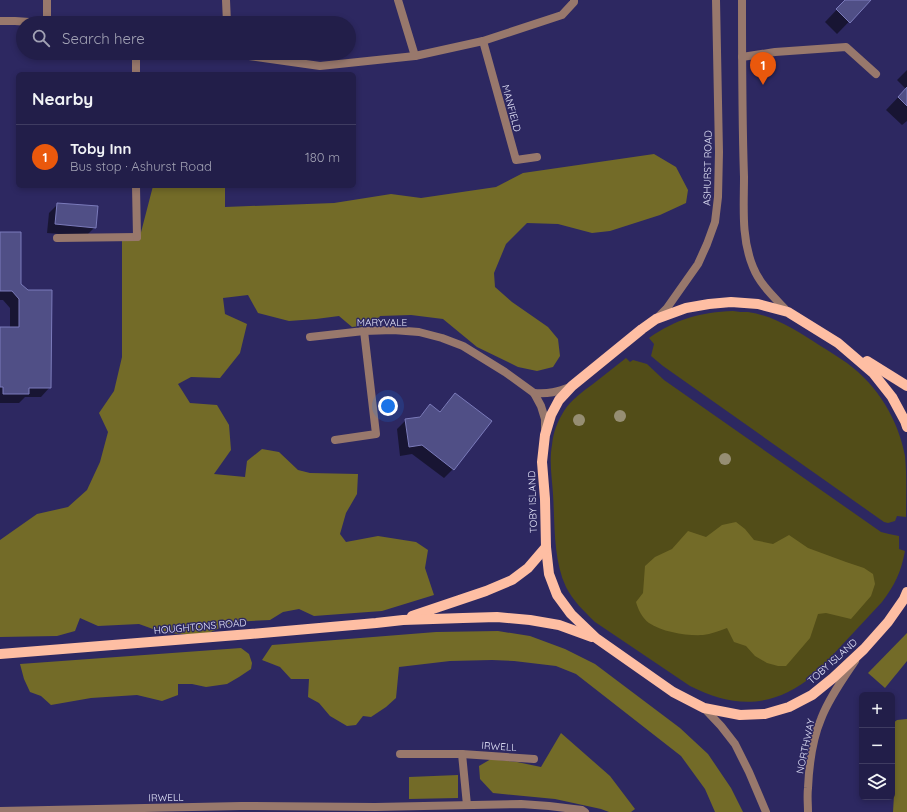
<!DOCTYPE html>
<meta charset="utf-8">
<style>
body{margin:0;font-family:Quicksand,sans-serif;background:#2e2b53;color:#f1f3f6}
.controls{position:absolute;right:12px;bottom:12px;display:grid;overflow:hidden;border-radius:6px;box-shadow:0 2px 6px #0003}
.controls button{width:36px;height:36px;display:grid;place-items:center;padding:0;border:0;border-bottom:1px solid #3f3c61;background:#221e49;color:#f1f3f6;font:20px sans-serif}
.you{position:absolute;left:388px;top:406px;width:14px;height:14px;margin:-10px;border:3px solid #fff;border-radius:50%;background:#1a73e8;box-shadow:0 0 0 6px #1a73e833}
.badge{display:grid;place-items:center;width:26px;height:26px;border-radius:50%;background:#ea580c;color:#fff;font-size:13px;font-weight:700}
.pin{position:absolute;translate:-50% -33px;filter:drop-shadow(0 1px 2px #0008)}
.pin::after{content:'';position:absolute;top:21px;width:14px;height:12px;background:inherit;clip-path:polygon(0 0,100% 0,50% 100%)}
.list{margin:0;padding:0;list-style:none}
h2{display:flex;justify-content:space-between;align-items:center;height:52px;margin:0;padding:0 16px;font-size:17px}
h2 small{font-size:13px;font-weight:400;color:#a2a2b4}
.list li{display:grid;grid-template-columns:26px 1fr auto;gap:12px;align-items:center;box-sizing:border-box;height:64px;padding:0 16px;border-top:1px solid #3f3c61}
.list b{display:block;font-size:15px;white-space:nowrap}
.list p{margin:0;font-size:13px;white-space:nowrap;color:#a2a2b4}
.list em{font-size:13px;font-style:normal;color:#a2a2b4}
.icon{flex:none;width:22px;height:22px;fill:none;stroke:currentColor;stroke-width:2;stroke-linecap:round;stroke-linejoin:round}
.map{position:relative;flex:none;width:907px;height:812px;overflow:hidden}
.search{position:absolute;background:#221e49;box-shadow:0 2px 6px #0003;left:16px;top:16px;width:340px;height:44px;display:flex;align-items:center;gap:10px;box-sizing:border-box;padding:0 14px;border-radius:22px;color:#a2a2b4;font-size:15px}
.panel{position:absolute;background:#221e49;box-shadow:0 2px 6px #0003;left:16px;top:72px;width:340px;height:116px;border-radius:6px}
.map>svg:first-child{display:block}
.green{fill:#524d18}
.forest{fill:#736b28}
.shadow{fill:#0007}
.building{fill:#504f86;stroke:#7b7bbb}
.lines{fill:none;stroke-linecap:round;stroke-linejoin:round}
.service{stroke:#98786c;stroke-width:8}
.minor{stroke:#98786c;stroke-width:8}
.tertiary{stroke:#98786c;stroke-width:8}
.primary{stroke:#febea3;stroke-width:10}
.tree{fill:#968e73}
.labels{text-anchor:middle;stroke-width:3;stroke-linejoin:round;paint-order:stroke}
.street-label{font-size:10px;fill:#e5e6fb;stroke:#2d2861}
</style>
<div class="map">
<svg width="907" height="812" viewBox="0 0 907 812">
<rect width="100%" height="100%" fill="#2d2861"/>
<g class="green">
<path d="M733,311C738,312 743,312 748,312C775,316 797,331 819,345C829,351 838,357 847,363C878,386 898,419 905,456C907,476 906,497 906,517L897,516L895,521L888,523L884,522L663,366L651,356L654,344L649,338C676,319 701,312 733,311Z"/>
<path d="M626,358L630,362L633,360L647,364L664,380L881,532L889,534L899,536V549L905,551C901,572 895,585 882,602L814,675C774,708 735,709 690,686L595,622C584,611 573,601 566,587C553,559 555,524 553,494C552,478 549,461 552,445C553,433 557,422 564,411C571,400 582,392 593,384C604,375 615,367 626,358Z"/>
</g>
<g class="forest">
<path d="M654,154L676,167L688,190L686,203L660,215L610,231L592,233L558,224L527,223L506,244L494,273L495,287L512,302L548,327L558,339L560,356L553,367L537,371L518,367L477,347L443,319L411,315L380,316L375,324L352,327L339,316L316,319L289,321L258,313L248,295L223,298L225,314L247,324L240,353L220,378L191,377L178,384L190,403L217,405L229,425L231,450L214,474L245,477L247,461L262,449L279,452L298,470L310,473L358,474L357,494L346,513L340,534L346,542L378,536L416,542L428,550L425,568L434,595L382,611L314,616L299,609L283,612L270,620L233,622L204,635L164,633L139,624L98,626L80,618L75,631L57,636L0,637V540L37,514L68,507L87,490L100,462L108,432L99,413L114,391L122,357V241L139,240L153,186H225V207L334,203L391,194L421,198L496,187L523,173Z"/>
<path d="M736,522L745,529L754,540L773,544L789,535L808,548L846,562L864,568L873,574L875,584L871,596L851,619L826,613L818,614L810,638L786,666H778L767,663L755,656L746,646L734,642L727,628C719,631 711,634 703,635C687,636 662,632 649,623C642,618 638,609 636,602L643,593L645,566L655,557L672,549L688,531L706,537L722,525Z"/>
<path d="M498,631L530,636L565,649L595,664L680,728L708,754L731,788L743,812H715L705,789L681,756L576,674L556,666L514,661L492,660L450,661L399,667L396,698L386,707L371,717L363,716L356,725L347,726L330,716L319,703L308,697L309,679H291L280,667L262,660L272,645L436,632Z"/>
<path d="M907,633V661L885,688L868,673Z"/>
<path d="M241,648L249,654L252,663L251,669L239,677L227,684L206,687L192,684H178V695L162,701L137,695L91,698L51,705L41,696L30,692L24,679L20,664Z"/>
<path d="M907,719V812H893L894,795L892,781V724L897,720Z"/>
<path d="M561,733L610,776L635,809L631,812H609L601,809L555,799L493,793L480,779L479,766L491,759L517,762L541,767Z"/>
<path d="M458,775V798L409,799V777Z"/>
</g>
<g class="shadow">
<path d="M846,0H870L837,34L825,22Z"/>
<path d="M907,70V121L902,125L886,110L906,89L897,80Z"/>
<path d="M58,204L95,227L86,236L47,233L49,213Z"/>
<path d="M0,233L20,284L50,387L41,397H25L19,403H0V328H10V308L3,300H0Z"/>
<path d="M455,395L453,469L444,478L412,454L400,456L397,429L406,420L418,418L430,405L439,412L446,404Z"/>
</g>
<g class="building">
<path d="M845,0H871L850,23L836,9Z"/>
<path d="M907,87V106L898,97Z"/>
<path d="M57,203L98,206L96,228L55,224Z"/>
<path d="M0,232H21V284L28,290H52L51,388H29V394H3V387H0V327H19V299L12,291H0Z"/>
<path d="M455,393L492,421L454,470L422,445L409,447L405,419L420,417L430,404L440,412Z"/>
</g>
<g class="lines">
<g class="service">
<path d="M742,57L775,52L846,47L876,74"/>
<path d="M57,238L137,237"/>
<path d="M335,440L376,434L364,331"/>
</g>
<g class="minor">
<path d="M226,0L227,23"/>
<path d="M398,0L415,56"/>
<path d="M0,21H15L44,23"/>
<path d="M47,23V0"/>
<path d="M483,41L516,160L537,157"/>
<path d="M136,53V74"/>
<path d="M227,53L320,66L415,56L483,41L562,15L574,2V0"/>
<path d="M136,186L137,237"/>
<path d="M310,337L364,331L393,330L419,332L442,338L463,346L505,372L534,393L541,406L545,419V429"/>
<path d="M534,393C549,394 557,392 570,387"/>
<path d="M400,754H462L534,759"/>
<path d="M462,754L467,805"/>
<path d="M0,811L241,806L375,807L521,804L549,806L582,810L585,812"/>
</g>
<g class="tertiary">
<path d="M742,0C742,59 742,118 744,177C744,207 741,238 753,267C760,285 775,298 788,312"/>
<path d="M658,317L667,308L698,264L707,244L715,222L718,197L719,152L716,0"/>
<path d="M704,708L721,726L735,744L749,772L766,812"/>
<path d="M808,812C808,804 807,796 808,788C809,766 813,738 821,719C829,698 843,679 855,661"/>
</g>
<g class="primary">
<path d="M867,361L907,386"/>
<path d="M907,427L905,421L892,397L873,373L838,343L788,312L758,304L731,302L709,304L686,308L656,319L642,329L572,386L559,400L551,415L545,435L542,462L545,499L546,547L549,574L557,595L571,614L596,638L673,692L704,708L740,715L765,714L789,707L812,695L833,678L864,649L888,622L904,599L907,592"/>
<path d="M412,616L486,591L512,580L528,568L546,547"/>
<path d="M0,654L250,634L376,623L403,620L463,618L497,617L530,620L559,625L592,637"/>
</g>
</g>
<g class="tree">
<circle cx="620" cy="416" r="6"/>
<circle cx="579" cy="420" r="6"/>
<circle cx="725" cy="459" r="6"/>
</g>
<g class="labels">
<g class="street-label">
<text transform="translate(512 108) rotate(75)" y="4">MANFIELD</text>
<text transform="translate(707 168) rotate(-89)" y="4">ASHURST ROAD</text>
<text x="382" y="326">MARYVALE</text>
<text transform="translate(532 502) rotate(-92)" y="4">TOBY ISLAND</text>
<text transform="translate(200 626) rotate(-5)" y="4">HOUGHTONS ROAD</text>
<text transform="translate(832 661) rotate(-42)" y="4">TOBY ISLAND</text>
<text transform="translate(499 746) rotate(4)" y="4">IRWELL</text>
<text transform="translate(805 746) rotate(-78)" y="4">NORTHWAY</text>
<text transform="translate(166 797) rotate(-1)" y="4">IRWELL</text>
</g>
</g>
</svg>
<div class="controls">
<button>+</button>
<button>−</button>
<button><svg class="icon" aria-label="layers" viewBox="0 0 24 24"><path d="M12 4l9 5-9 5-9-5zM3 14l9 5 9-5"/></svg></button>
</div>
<div class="you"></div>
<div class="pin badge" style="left:763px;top:85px">1</div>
<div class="search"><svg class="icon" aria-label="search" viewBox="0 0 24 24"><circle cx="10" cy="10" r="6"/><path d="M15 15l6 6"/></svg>Search here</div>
<section class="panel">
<h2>Nearby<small></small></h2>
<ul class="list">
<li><span class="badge">1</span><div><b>Toby Inn</b><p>Bus stop · Ashurst Road</p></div><em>180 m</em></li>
</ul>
</section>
</div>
